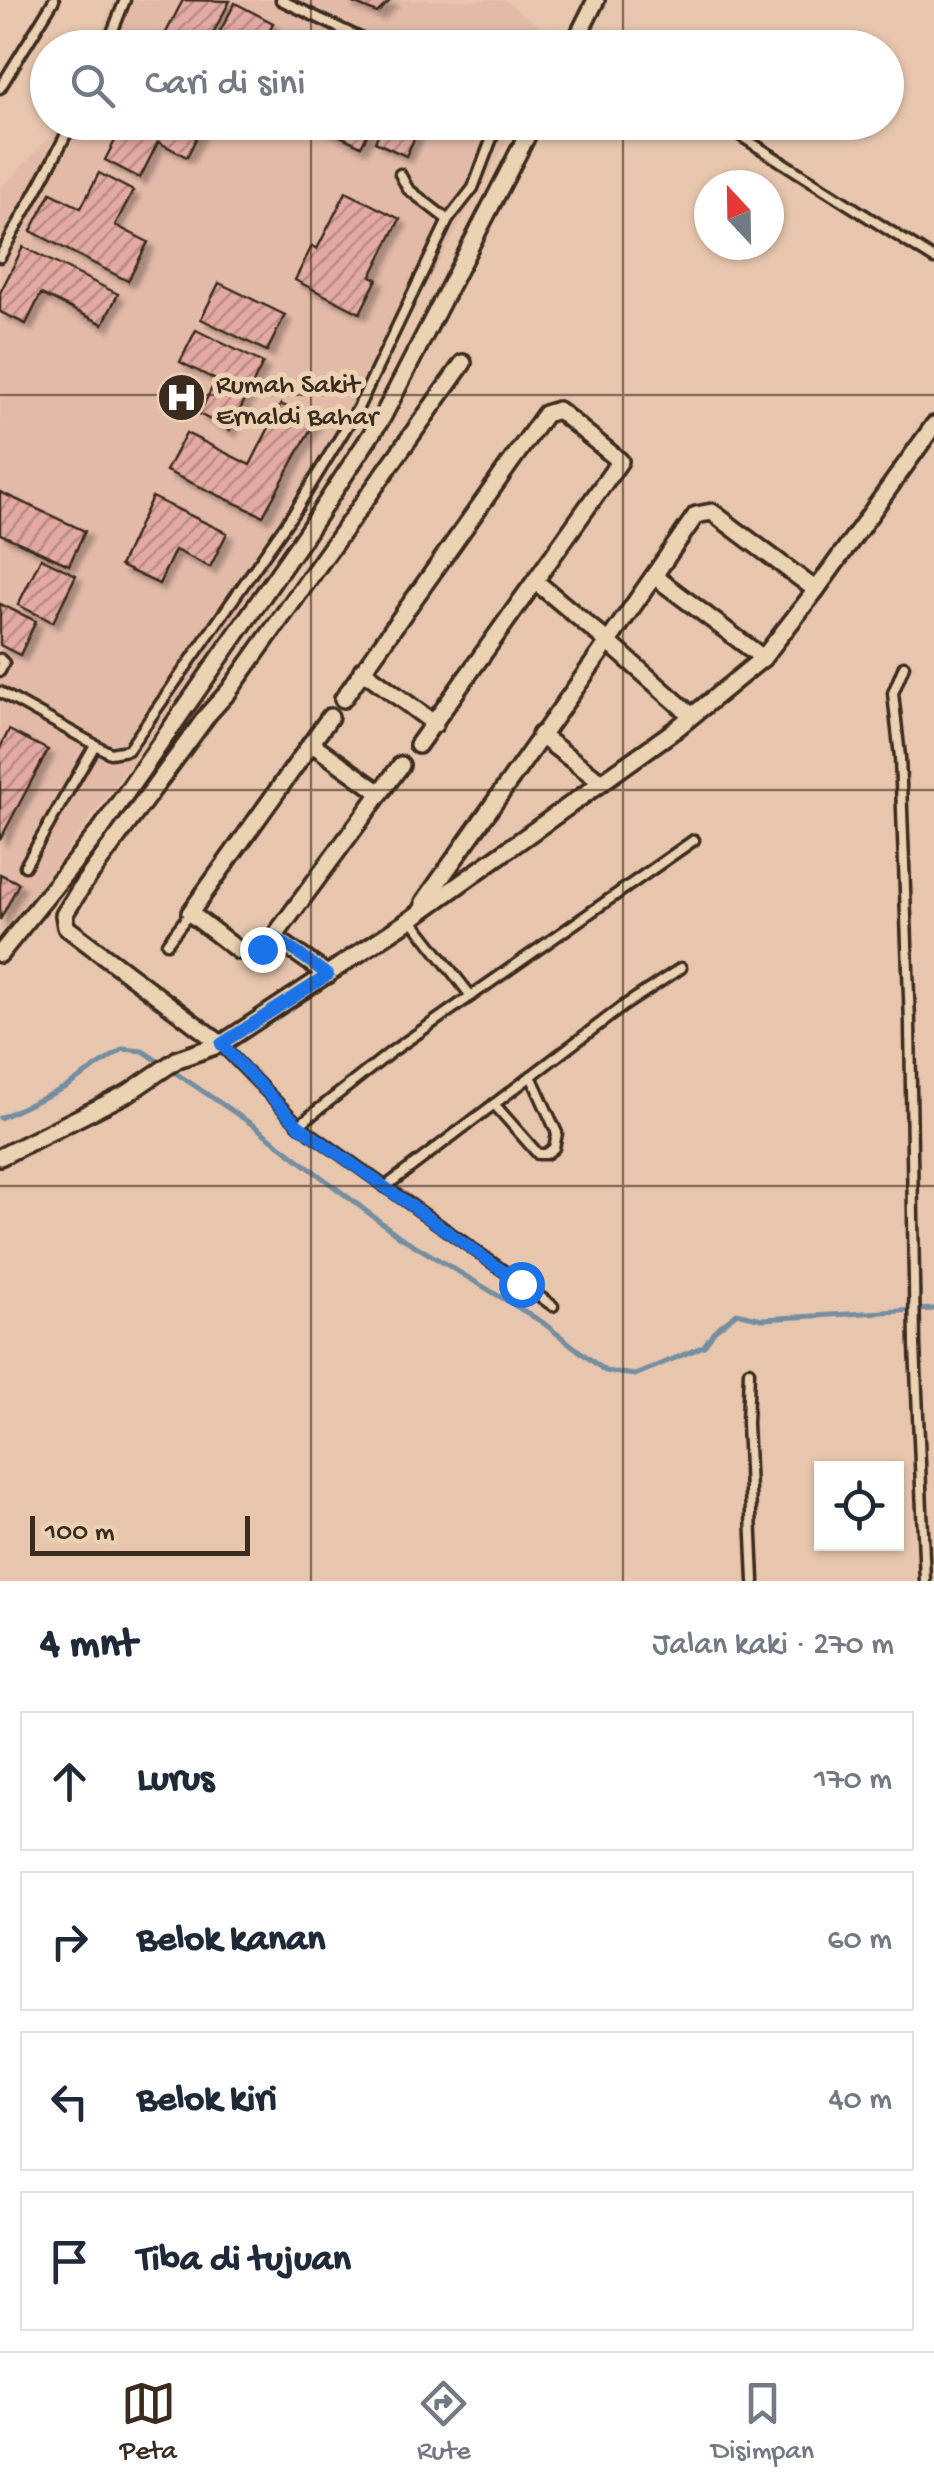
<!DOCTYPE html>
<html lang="id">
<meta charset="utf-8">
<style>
body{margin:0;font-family:"Gochi Hand",sans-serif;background:#f6f6f7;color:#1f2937}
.controls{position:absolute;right:30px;bottom:30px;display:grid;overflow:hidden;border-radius:0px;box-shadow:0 2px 8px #0004}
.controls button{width:90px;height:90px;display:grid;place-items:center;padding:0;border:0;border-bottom:2px solid #e0e1e3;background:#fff;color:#1f2937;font:50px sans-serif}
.compass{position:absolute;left:694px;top:170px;width:90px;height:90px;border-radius:50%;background:#fff;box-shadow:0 2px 8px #0004;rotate:338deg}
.scale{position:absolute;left:30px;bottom:25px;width:220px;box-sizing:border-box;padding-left:10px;border:5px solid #3b2a1e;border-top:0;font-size:28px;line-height:35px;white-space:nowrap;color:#3b2a1e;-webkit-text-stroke:8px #ead2b2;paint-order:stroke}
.stop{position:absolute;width:30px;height:30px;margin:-22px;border:8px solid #1a73e8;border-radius:50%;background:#fff}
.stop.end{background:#1a73e8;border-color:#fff;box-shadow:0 2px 10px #0008}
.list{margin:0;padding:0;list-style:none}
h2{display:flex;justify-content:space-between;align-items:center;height:130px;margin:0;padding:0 40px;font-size:42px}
h2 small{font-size:32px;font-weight:400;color:#747a83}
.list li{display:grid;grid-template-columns:65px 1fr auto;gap:30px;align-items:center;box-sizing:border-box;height:140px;margin:0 20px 20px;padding:0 20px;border:2px solid #e0e1e3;border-radius:0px}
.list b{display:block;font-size:38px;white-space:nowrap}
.list em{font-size:32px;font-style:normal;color:#747a83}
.icon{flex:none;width:55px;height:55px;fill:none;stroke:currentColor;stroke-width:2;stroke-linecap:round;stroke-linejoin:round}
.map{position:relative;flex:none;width:934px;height:1581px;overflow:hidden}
.search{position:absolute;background:#fff;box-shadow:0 2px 8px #0004;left:30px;right:30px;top:30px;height:110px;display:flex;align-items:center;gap:25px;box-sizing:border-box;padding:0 35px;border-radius:55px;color:#747a83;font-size:38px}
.sheet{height:770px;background:#fff}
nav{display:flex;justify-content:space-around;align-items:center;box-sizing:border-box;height:140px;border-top:2px solid #e0e1e3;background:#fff;font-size:28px;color:#747a83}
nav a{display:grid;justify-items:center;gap:5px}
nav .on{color:#3b2a1e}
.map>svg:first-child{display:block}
.built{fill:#e3baa8}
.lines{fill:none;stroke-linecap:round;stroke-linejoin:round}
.stream{stroke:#738ea0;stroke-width:5}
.building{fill:url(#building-hatch);stroke:#3b2a1e;stroke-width:2.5;filter:url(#shadow)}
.service-casing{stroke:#3b2a1e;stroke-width:15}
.minor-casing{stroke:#3b2a1e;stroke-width:22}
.service{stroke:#ead2b2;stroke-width:8}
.minor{stroke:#ead2b2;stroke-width:15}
.route{stroke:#1a73e8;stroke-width:12}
.grid{fill:none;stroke:#3b2a1e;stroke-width:2.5;stroke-opacity:0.55}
.labels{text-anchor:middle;stroke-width:10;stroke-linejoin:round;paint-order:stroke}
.poi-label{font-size:28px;fill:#3b2a1e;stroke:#ead2b2;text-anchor:start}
</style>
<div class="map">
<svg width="934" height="1581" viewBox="0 0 934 1581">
<defs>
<pattern id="building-hatch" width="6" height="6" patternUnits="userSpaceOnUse" patternTransform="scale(2.5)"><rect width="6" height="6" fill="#e3a9a3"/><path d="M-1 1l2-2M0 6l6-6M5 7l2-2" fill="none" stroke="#b98a84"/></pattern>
<filter id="shadow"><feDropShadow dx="6" dy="6" stdDeviation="2.5" flood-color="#0004"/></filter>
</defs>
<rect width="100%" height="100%" fill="#e8c6ae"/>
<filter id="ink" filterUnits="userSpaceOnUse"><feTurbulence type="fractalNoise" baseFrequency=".01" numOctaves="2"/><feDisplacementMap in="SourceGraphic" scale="20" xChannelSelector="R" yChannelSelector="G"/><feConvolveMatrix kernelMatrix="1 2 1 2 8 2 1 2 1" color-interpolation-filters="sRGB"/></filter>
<g filter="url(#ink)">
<g class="built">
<path d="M115,0H504L562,43L559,48H93Z"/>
<path d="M58,123H517L245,608L0,942V189L53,133Z"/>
</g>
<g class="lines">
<path class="stream" d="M0,1118L66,1087L123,1049L143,1051L253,1125L399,1236L542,1322L605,1371L635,1375L704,1346L714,1331L737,1313L762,1319L934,1309"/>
</g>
<g class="building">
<path d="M183,0L230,1L205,48L159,46Z"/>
<path d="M346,0H391L377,13Z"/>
<path d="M235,3L273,23L261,48H219L214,43Z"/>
<path d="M113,122H195L202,126L187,157L158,142L140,178L105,160L122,127Z"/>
<path d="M311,122H374L361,146Z"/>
<path d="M384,122H422L406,156L375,142Z"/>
<path d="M99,173L133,191L115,225L148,242L128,281L31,231L51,193L81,208Z"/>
<path d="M346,192L400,219L371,276L377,279L360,313L295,280L312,246L317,249Z"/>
<path d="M23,247L118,294L103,324L41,294L26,324L0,312V293Z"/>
<path d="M219,283L285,315L267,351L201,319Z"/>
<path d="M196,330L263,363L230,430L199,414L216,380L180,362Z"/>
<path d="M281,404L315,421L263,516L166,471L186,433L250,465Z"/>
<path d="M0,492L85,531L69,565L0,534Z"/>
<path d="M152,497L227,533L210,567L175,550L159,584L120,566Z"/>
<path d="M41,558L76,575L53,622L18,605Z"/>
<path d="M0,604L36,621L20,655L0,645Z"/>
<path d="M9,730L48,750L0,840V748Z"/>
<path d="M0,874L19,883L0,920Z"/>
</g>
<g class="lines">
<defs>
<g id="service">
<path d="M281,0L381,48"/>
<path d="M106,48L125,0"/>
<path d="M0,88L54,0"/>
<path d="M719,122L934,259"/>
<path d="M400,174L408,189L448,220"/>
<path d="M0,257C24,212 50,169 72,122"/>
<path d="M0,659L4,663L0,671"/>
<path d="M904,666L893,693L900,757L910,1023L915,1345L925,1581"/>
<path d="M0,692L110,753L128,750L297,508L358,408L448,220L473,188L498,122"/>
<path d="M25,866L95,745"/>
<path d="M167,943L190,913"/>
<path d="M471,996L694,840"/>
<path d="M221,1045L299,1125L391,1052L471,996L411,919"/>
<path d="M494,1104L538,1154H546L554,1148L557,1133L531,1076"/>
<path d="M299,1125L553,1306"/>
<path d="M385,1187L622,1007L681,968"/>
<path d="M749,1371L747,1423L754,1581"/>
</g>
<g id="minor">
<path d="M572,48L596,0"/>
<path d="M654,576L763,658"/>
<path d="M816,590L934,425"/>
<path d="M362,670L435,724"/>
<path d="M343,699L545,414L558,410L620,461L535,581"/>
<path d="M540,735L601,782"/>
<path d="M311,743L379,792"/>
<path d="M418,745L535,581L608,642L424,902"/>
<path d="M274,937L262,949L239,951L190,913L330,717"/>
<path d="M0,954L101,829L305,535L382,418L534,122"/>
<path d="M328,975L274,937L401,765"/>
<path d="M221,1044L66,927L64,915L84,883L209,713L229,691L463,363"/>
<path d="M0,1157L128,1093L178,1059L221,1044L411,919L676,729L763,658L816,590L712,512L696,515L608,642L692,716"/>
</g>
</defs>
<use href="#service" class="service-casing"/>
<use href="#minor" class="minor-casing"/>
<use href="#service" class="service"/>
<use href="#minor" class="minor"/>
</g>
</g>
<g class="lines" filter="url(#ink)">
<path class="route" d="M262,949L274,936L328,975L221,1044L299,1126L521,1284"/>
</g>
<path class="grid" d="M311,0V48M623,0V48M311,122V1581M623,122V1581M0,395H934M0,790H934M0,1186H934"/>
<defs>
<symbol id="hospital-disc" viewBox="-11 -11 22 22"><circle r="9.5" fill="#3b2a1e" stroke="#ead2b2"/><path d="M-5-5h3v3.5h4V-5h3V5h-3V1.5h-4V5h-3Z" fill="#fff"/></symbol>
</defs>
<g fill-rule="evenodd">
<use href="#hospital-disc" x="154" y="370" width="55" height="55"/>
</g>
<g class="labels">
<g class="poi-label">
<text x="216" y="392">Rumah Sakit<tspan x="216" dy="32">Ernaldi Bahar</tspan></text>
</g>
</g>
</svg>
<div class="controls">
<button><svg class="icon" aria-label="locate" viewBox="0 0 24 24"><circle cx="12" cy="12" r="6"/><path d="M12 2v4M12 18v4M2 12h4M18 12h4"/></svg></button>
</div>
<svg class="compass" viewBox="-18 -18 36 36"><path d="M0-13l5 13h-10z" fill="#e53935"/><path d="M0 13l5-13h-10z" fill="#747a83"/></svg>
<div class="scale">100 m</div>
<div class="stop" style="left:521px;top:1284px"></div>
<div class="stop end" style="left:262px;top:949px"></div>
<div class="search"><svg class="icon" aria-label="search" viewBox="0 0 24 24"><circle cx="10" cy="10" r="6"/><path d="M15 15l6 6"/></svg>Cari di sini</div>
</div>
<section class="sheet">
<h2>4 mnt<small>Jalan kaki · 270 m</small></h2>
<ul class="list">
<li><svg class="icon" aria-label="ahead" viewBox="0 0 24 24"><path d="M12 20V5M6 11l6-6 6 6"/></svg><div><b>Lurus</b></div><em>170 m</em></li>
<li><svg class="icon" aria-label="right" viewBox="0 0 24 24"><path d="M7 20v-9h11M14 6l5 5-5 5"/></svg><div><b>Belok kanan</b></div><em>60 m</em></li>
<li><svg class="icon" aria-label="left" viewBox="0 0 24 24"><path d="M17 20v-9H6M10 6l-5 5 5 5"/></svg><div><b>Belok kiri</b></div><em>40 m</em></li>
<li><svg class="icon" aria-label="arrive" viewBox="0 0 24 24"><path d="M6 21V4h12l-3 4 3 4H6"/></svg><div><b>Tiba di tujuan</b></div></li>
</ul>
</section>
<nav>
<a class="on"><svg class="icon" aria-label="map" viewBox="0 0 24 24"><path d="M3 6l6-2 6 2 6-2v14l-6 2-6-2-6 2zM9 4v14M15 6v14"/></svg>Peta</a>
<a><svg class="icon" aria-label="directions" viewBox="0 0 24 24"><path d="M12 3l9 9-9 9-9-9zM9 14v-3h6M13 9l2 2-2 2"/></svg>Rute</a>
<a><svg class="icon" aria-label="saved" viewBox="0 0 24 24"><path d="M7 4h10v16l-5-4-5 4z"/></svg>Disimpan</a>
</nav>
